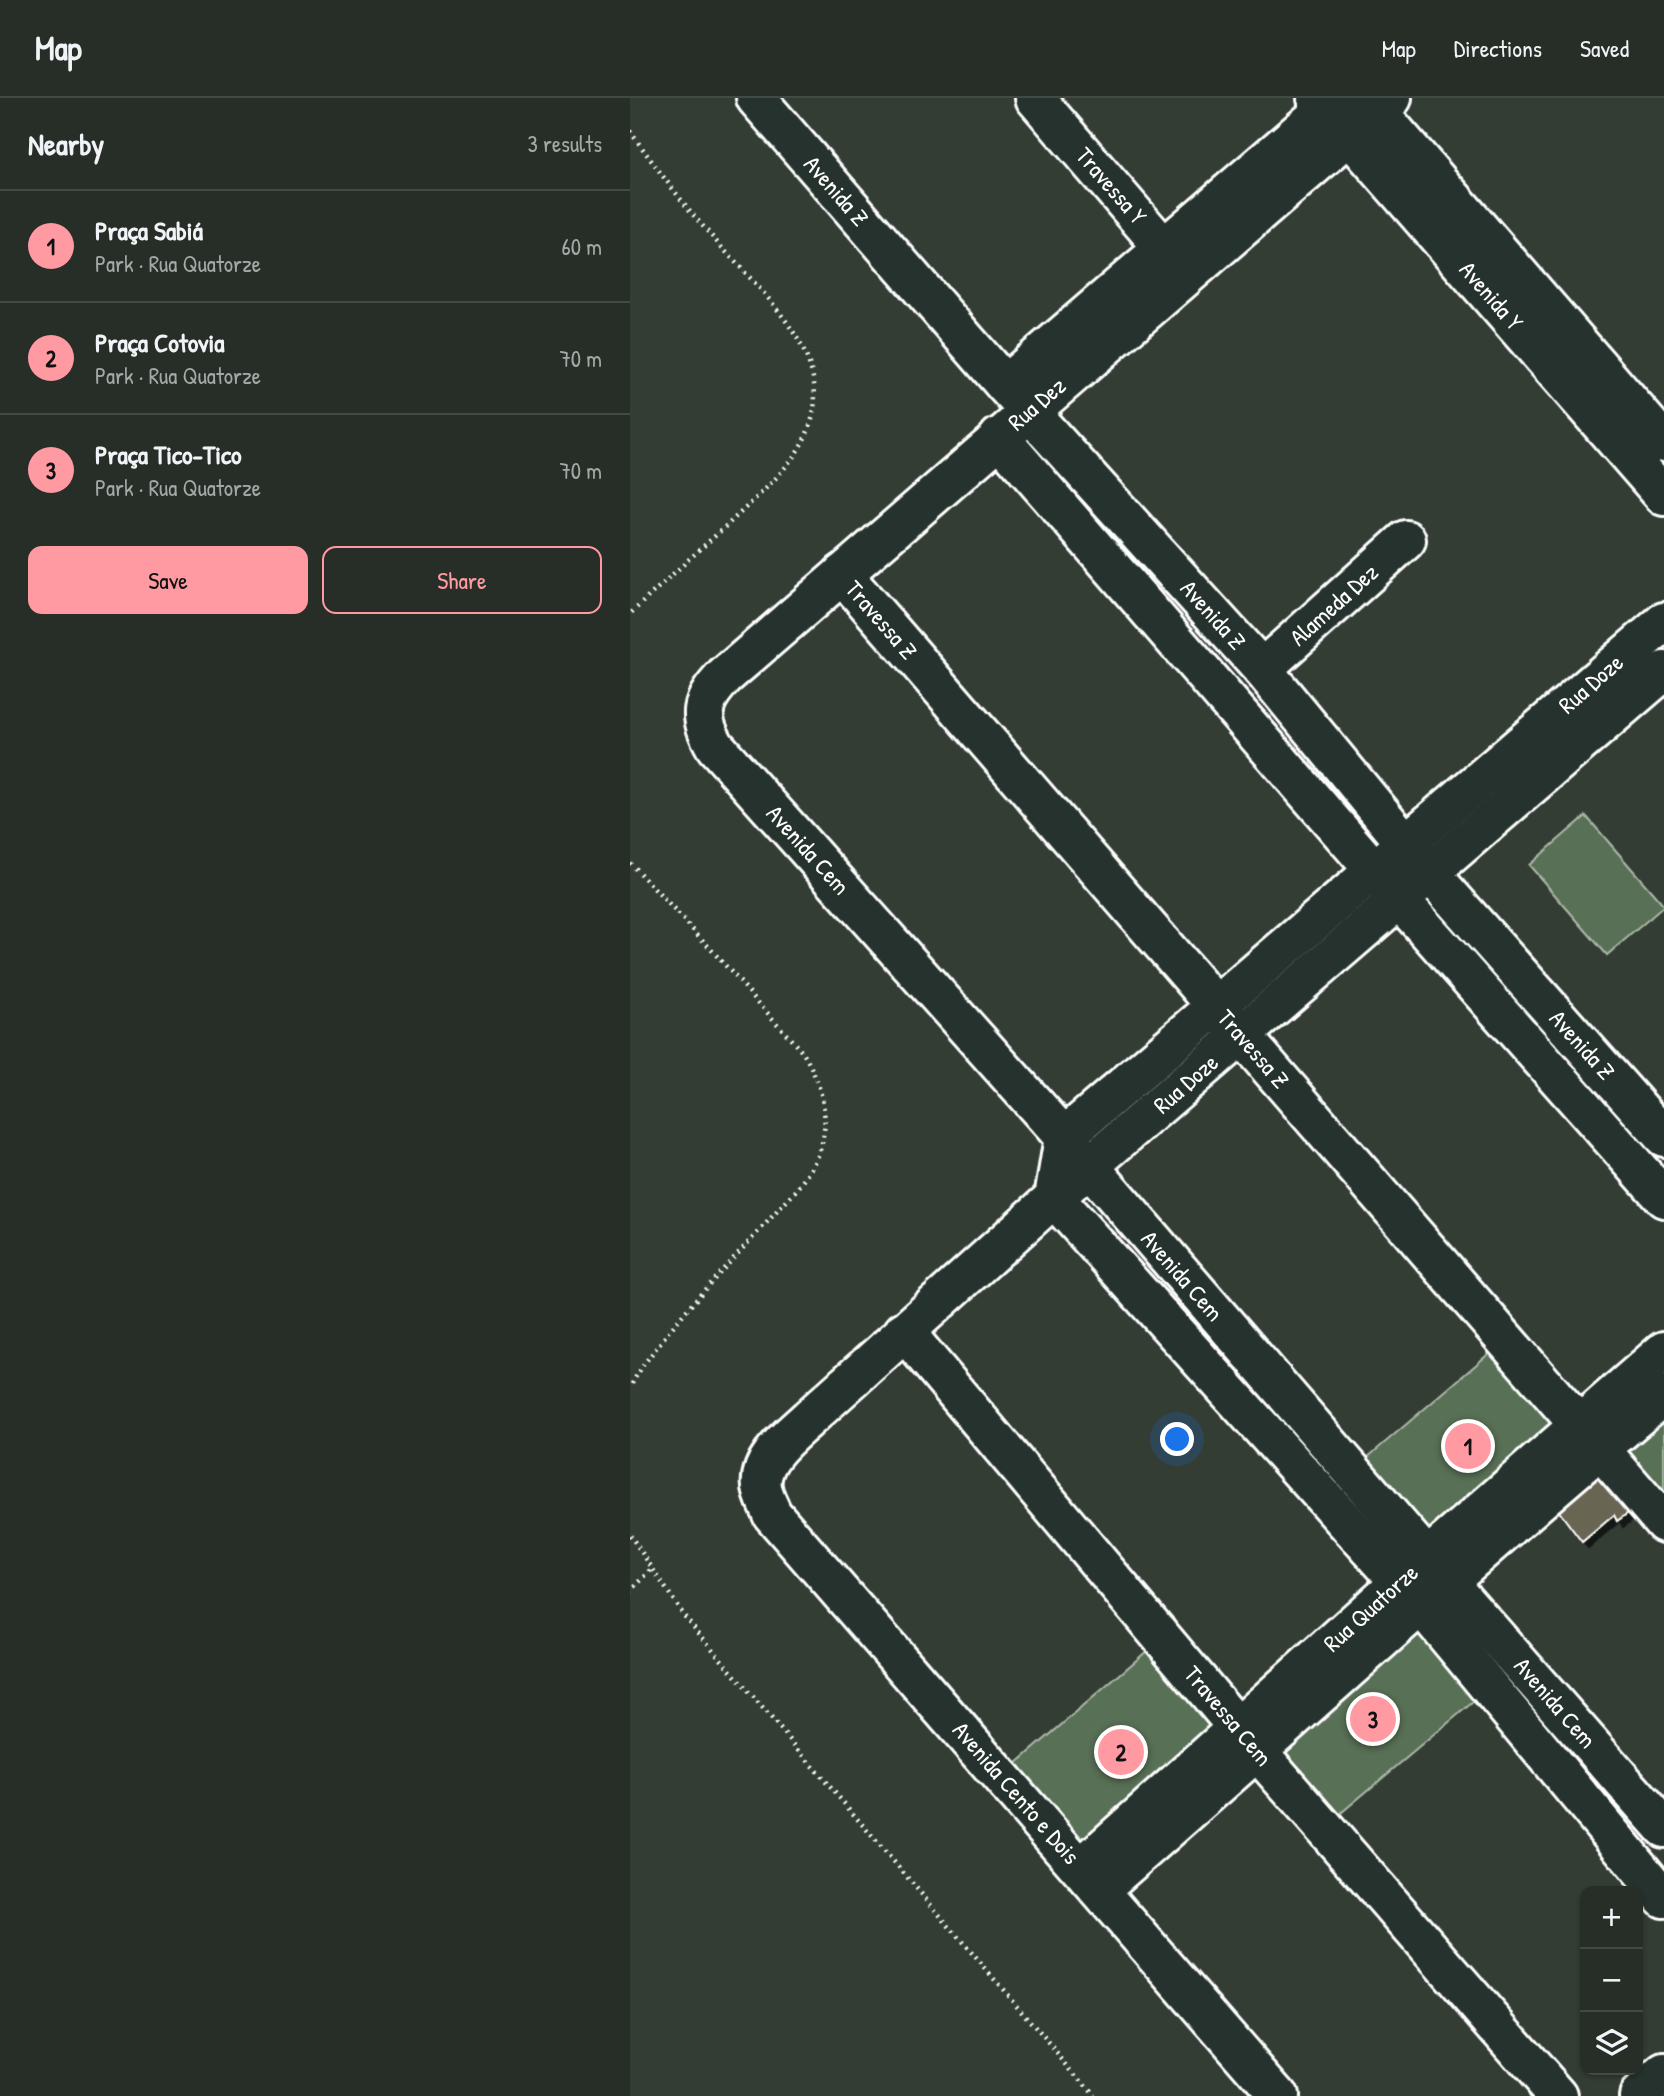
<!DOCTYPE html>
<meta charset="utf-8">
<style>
body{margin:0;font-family:"Patrick Hand",sans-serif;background:#323a33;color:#f1f3f6}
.controls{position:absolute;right:21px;bottom:21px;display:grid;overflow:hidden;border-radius:14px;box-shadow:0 2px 5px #0004}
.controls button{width:63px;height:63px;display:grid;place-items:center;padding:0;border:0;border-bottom:2px solid #424a44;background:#262e27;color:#f1f3f6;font:35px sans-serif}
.you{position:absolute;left:548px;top:1342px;width:24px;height:24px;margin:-18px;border:5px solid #fff;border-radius:50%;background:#1a73e8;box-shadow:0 0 0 10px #1a73e833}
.badge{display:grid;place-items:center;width:46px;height:46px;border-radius:50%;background:#ff9aa2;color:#111;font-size:23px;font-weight:700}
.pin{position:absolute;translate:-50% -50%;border:4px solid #fff;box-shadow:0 2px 7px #0006}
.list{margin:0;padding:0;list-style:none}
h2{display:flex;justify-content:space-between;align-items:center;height:91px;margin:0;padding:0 28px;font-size:30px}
h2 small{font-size:23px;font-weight:400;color:#a4a8a7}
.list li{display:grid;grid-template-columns:46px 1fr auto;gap:21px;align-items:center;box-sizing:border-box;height:112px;padding:0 28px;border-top:2px solid #424a44}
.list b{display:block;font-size:26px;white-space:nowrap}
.list p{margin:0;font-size:23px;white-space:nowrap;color:#a4a8a7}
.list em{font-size:23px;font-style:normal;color:#a4a8a7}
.actions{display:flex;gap:14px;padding:21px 28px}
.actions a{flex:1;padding:16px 0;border:2px solid #ff9aa2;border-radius:14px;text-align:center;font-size:24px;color:#ff9aa2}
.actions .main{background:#ff9aa2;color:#111}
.icon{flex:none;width:38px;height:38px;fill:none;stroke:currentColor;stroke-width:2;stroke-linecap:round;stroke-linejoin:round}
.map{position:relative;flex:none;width:1034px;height:1998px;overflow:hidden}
header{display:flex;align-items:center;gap:42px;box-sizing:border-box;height:98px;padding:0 35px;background:#262e27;border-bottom:2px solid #424a44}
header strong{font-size:33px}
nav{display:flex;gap:38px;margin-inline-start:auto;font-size:24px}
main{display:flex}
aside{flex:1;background:#262e27}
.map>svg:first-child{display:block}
.green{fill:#597054;stroke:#acb8aa;stroke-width:2}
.building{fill:#696552;stroke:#fff;stroke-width:2;filter:url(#shadow)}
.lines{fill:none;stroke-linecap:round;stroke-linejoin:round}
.minor-casing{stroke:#fff;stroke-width:44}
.path{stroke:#fff;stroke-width:4.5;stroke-dasharray:2 5;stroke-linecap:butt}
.minor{stroke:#26332d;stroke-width:38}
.labels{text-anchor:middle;stroke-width:5;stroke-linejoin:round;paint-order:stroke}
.street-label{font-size:24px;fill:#fff;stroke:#26332d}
</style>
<header>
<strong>Map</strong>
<nav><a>Map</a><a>Directions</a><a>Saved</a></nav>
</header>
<main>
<aside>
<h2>Nearby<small>3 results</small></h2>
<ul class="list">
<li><span class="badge">1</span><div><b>Praça Sabiá</b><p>Park · Rua Quatorze</p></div><em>60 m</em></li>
<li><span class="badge">2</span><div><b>Praça Cotovia</b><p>Park · Rua Quatorze</p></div><em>70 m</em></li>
<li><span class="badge">3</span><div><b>Praça Tico-Tico</b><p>Park · Rua Quatorze</p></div><em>70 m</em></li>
</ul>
<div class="actions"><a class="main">Save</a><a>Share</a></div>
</aside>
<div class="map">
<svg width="1034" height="1998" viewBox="0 0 1034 1998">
<defs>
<filter id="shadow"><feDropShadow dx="6" dy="6" stdDeviation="0" flood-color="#0009"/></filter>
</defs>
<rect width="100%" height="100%" fill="#333d34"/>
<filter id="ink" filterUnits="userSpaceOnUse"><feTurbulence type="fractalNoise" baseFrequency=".0143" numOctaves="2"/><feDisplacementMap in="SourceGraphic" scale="14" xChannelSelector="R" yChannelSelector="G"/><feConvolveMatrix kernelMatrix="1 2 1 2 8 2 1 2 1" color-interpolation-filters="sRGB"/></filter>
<g filter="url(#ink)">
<g class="green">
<path d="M956,718L1034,808L977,857L899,767Z"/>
<path d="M876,1241L950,1326L799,1458L724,1371Z"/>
<path d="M1034,1298V1423L970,1351Z"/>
<path d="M791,1509L861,1589L693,1730L627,1653Z"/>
<path d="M532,1540L608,1630L451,1770L372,1678Z"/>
</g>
<path class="building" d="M981,1371L1009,1407L987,1423L984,1417L952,1444L928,1412L958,1388L954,1383Z"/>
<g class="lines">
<defs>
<g id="minor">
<path d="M126,0L375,287L632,571L800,775L1034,1039"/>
<path d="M405,0L551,170"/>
<path d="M687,0L1034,398"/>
<path d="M736,0L1034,344"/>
<path d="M762,0L95,578C71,603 67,617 85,648L434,1039L797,1460L1034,1730"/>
<path d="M375,287L708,0"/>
<path d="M369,339L770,802L1034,1100"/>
<path d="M212,476L1034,1425"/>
<path d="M1034,524L434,1039L424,1100L791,1507L1034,1800"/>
<path d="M632,571L776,442"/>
<path d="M274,1233L628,1654L928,1998"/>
<path d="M451,1770L770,1484L1034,1253"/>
<path d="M470,1791C659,1627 842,1457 1034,1297"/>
<path d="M648,1998L142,1416C139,1408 133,1398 132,1389C128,1361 161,1337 179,1320L458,1069L1034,573"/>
<path d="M1009,1998L1034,1976"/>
</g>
</defs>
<use href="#minor" class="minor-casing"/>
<g class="path">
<path d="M0,33C25,68 50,102 78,134C133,198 230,272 161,362C142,387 117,408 94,430C62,458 31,487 0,516"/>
<path d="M0,765L79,849L173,955C191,984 201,1019 190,1052C182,1079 158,1101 140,1121C105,1159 68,1197 36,1237C23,1255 9,1270 0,1290"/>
<path d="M0,1437L55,1519L464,1998"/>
<path d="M0,1494L21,1472"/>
</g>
<use href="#minor" class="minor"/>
</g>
</g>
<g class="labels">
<g class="street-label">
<text transform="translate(481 88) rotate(49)" y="8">Travessa Y</text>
<text transform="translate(206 93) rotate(49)" y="8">Avenida Z</text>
<text transform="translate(861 198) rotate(49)" y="8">Avenida Y</text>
<text transform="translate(407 306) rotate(-41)" y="8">Rua Dez</text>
<text transform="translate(704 507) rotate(-42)" y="8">Alameda Dez</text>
<text transform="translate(583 517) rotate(48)" y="8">Avenida Z</text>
<text transform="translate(251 522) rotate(49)" y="8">Travessa Z</text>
<text transform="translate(961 586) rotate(-41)" y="8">Rua Doze</text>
<text transform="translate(178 752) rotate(48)" y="8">Avenida Cem</text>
<text transform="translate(952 947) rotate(48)" y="8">Avenida Z</text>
<text transform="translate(623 951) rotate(49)" y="8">Travessa Z</text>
<text transform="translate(556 986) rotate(-41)" y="8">Rua Doze</text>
<text transform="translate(552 1178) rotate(49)" y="8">Avenida Cem</text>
<text transform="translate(741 1510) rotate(-42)" y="8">Rua Quatorze</text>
<text transform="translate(925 1605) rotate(49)" y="8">Avenida Cem</text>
<text transform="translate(598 1618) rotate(50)" y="8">Travessa Cem</text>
<text transform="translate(386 1695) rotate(49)" y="8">Avenida Cento e Dois</text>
</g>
</g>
</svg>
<div class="controls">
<button>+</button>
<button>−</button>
<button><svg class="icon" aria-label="layers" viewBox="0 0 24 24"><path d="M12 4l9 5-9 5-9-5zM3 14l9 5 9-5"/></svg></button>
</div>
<div class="you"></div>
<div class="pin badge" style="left:838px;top:1348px">1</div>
<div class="pin badge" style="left:491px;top:1654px">2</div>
<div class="pin badge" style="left:743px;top:1621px">3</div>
</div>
</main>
